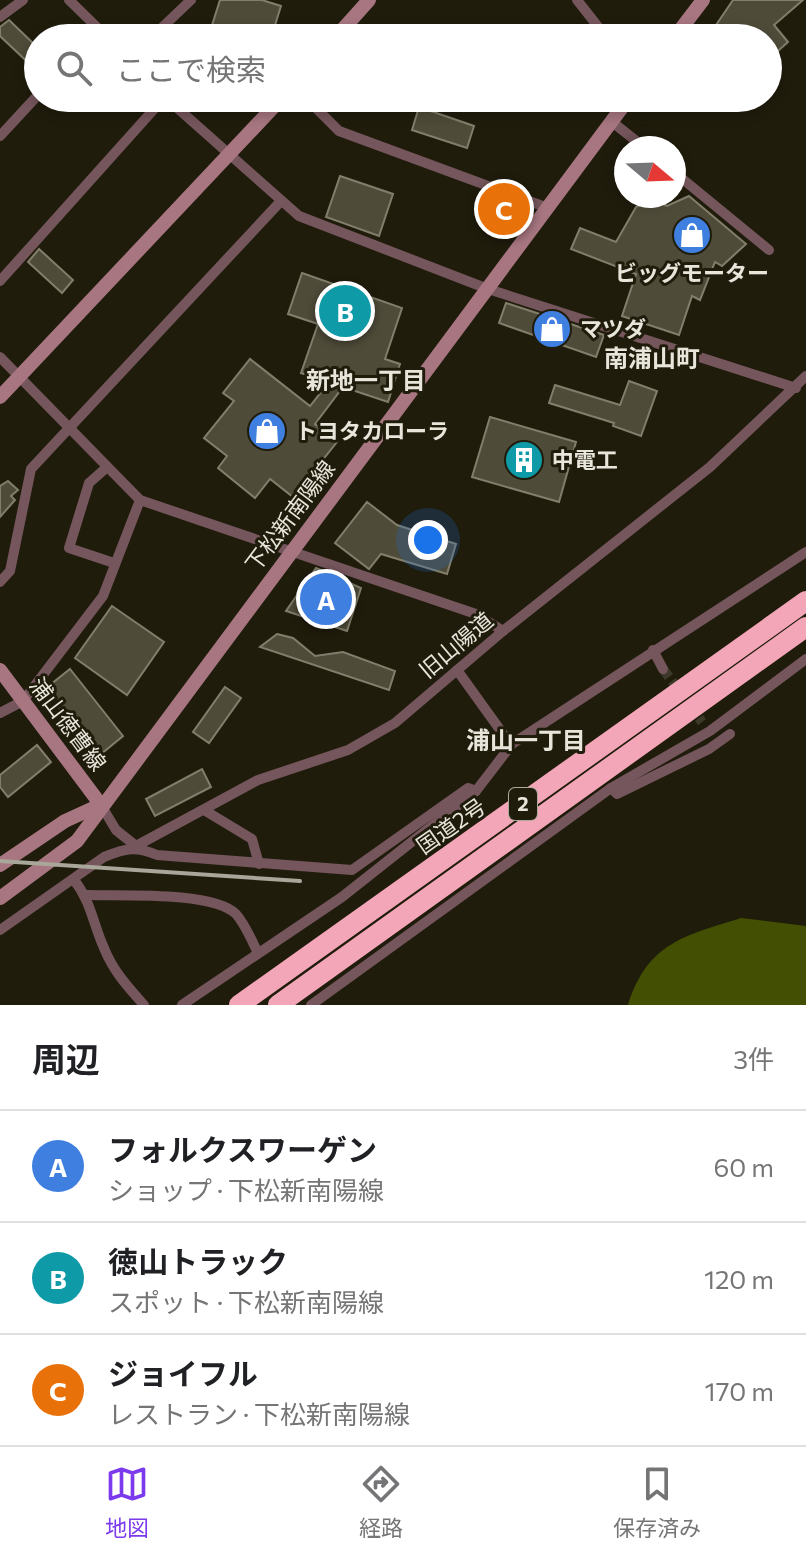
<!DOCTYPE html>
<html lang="ja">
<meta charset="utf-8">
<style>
body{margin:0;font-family:Commissioner,"Noto Sans JP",sans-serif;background:#f6f6f6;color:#202124}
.compass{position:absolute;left:614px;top:136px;width:72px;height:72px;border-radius:50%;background:#fff;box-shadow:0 4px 12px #0003;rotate:109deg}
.you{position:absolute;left:428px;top:540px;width:28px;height:28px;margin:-20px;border:6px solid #fff;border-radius:50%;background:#1a73e8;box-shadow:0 0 0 12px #1a73e833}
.badge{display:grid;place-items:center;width:52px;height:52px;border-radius:50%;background:#7c3aed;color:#fff;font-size:26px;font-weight:700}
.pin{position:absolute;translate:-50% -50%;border:4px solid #fff;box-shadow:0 2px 8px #0006}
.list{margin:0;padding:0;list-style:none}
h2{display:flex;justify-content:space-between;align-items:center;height:104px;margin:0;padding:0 32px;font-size:34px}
h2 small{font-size:26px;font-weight:400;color:#757577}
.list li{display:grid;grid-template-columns:52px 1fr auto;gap:24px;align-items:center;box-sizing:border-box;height:112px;padding:0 32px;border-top:2px solid #e0e0e0}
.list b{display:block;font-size:30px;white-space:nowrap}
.list p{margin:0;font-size:26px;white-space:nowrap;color:#757577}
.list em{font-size:26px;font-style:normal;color:#757577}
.icon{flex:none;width:44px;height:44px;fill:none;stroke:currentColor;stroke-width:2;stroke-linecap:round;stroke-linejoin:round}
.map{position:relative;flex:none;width:806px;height:1005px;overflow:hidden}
.search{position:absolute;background:#fff;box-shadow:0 4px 12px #0003;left:24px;right:24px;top:24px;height:88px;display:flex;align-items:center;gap:20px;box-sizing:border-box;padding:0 28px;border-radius:44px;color:#757577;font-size:30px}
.sheet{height:440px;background:#fff}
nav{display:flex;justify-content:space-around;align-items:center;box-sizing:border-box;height:112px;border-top:2px solid #e0e0e0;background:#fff;font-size:22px;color:#757577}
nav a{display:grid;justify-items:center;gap:4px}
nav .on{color:#7c3aed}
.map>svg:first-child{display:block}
.forest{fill:#434f03}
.building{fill:#4f4b39;stroke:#827e6b;stroke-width:2}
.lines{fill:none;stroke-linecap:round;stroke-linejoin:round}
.street-tunnel{stroke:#3e3a2b;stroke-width:10;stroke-dasharray:10 5;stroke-linecap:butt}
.street{stroke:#75565c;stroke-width:10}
.secondary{stroke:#a77680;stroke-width:14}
.highway{stroke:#f3a6b7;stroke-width:20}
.rail{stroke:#a9a69a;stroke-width:4}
.labels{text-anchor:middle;stroke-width:6;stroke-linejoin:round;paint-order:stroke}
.shield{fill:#201c0c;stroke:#aca99d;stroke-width:2}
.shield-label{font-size:20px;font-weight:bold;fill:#e8e6db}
.poi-label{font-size:22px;font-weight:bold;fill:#e8e6db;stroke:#201c0c;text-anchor:start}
.street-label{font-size:22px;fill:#e8e6db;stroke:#201c0c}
.neighbourhood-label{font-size:24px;font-weight:bold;fill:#e8e6db;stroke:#201c0c}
</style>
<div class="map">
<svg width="806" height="1005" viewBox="0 0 806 1005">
<rect width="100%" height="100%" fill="#201c0c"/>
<path class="forest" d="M741,918L806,926V1005H628C648,942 685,936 741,918Z"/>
<g class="building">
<path d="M220,0H262L281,6L271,38H208Z"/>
<path d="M733,0H803L774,25L788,42L768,60V38H722L712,31Z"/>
<path d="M9,20L38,48V72L0,36V27Z"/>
<path d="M419,107L474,126L467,148L412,130Z"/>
<path d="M340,176L393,194L379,236L326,217Z"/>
<path d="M491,195L524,208L516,228L483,214Z"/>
<path d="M689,196L746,244L722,266L715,262L700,300L692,296L679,335L622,316L636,274L571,249L580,228L616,242L636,207L653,199L667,206Z"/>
<path d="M39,249L73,280L62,293L28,262Z"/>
<path d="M302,273L402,308L385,359L400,364L388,402L343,387L315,424L337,442L293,497L270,479L255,498L218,468L227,456L204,438L234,401L223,393L250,359L310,406L329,382L301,373L318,324L288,314Z"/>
<path d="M506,303L604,335L596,357L499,323Z"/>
<path d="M629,381L657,391L641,436L613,426L614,423L549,403L555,385L620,405Z"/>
<path d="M490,417L576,442L559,502L472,477Z"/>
<path d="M8,481L18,490L11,496L15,500L0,517V486Z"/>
<path d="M367,502L397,525L456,544L447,574L381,554L369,569L335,543Z"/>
<path d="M316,568L361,588L347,631L286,611Z"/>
<path d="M112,606L164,642L127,695L75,658Z"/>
<path d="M277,634L293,638L315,656L343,652L395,671L389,690L260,647Z"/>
<path d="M70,669L123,736L95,759L45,689Z"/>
<path d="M225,687L241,698L209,743L193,732Z"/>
<path d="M37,745L51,762L8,797L0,787V775Z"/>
<path d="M202,769L211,787L155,816L146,799Z"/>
</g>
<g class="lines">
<g class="street-tunnel">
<path d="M663,669L681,693"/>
<path d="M690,706L702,722"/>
</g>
<g class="street">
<path d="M69,0L108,38"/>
<path d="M577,0L607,38"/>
<path d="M0,17L23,0"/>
<path d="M151,38L191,0"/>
<path d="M166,98L299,216L488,289L796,388"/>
<path d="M306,98L339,131L548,208"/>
<path d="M611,121L645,148"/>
<path d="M0,136L38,95"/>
<path d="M674,172L769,250"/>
<path d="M0,281L164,98"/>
<path d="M0,357L140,500L476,614L503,631"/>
<path d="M106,468L89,483L69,548L114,563"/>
<path d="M0,582L10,571L31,469L281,201"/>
<path d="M653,650L663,669"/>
<path d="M457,670L511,745"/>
<path d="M0,713L23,701L103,596L140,500"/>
<path d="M611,788L617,794L709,749L730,734"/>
<path d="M101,805L116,830L136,846L258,780L348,750L395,723L503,631L710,467L806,376"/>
<path d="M204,810L252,839L259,864"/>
<path d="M74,880C91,901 93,924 104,948C113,971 128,987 144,1005"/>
<path d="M87,895C121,896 213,891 236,914C245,924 252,941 258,953"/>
<path d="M0,930L104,857C126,848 136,846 157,855L352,870L468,788L476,791"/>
<path d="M182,1005L342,897L476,791L512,744L806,552"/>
<path d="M311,1005L611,788L710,731L806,659"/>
</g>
<g class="secondary">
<path d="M335,38L369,0"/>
<path d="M674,38L703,0"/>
<path d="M0,397L282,98"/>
<path d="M0,670L101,805"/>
<path d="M0,865L65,821L100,805"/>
<path d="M0,898L77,841L629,98"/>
</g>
<g class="highway">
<path d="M239,1005L806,601"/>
<path d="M278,1005L806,627"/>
</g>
<path class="rail" d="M0,861L300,881"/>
</g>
<defs>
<symbol id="shop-disc" viewBox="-11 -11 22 22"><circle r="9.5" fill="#3f7fe0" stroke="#201c0c"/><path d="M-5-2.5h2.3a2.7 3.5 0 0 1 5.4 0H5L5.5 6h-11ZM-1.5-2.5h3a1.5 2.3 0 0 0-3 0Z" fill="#fff"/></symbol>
<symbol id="building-disc" viewBox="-11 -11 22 22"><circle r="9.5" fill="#0f9aa8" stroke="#201c0c"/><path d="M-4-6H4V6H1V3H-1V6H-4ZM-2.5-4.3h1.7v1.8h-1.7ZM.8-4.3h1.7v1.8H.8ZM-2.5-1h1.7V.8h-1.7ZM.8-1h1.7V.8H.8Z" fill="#fff"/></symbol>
</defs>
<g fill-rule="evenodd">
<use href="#shop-disc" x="670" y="213" width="44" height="44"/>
<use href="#shop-disc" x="530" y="307" width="44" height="44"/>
<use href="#shop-disc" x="245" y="409" width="44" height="44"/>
<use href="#building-disc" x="502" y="438" width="44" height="44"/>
</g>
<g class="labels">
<rect class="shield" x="509" y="788" width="28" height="32" rx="6"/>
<g class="shield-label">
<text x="523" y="811">2</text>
</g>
<g class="poi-label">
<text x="692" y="281" text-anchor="middle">ビッグモーター</text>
<text x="580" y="337">マツダ</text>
<text x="295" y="439">トヨタカローラ</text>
<text x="552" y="468">中電工</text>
</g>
<g class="street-label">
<text transform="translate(290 516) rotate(-53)" y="8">下松新南陽線</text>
<text transform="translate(456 645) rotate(-40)" y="8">旧山陽道</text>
<text transform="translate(68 724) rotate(53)" y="8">浦山徳曹線</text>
<text transform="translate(451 826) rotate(-35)" y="8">国道2号</text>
</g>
<g class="neighbourhood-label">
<text x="652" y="367">南浦山町</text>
<text x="366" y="389">新地一丁目</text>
<text x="526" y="749">浦山一丁目</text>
</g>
</g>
</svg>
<svg class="compass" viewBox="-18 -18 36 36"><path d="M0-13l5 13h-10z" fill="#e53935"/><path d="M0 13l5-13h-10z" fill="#757577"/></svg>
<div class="you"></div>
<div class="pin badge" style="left:326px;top:599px;background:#3f7fe0">A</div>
<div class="pin badge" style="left:345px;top:311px;background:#0f9aa8">B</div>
<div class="pin badge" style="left:504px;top:209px;background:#e8710a">C</div>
<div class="search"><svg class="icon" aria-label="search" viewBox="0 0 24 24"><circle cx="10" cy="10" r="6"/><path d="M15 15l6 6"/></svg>ここで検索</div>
</div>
<section class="sheet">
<h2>周辺<small>3件</small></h2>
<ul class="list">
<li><span class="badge" style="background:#3f7fe0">A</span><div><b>フォルクスワーゲン</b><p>ショップ · 下松新南陽線</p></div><em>60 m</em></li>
<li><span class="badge" style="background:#0f9aa8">B</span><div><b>徳山トラック</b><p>スポット · 下松新南陽線</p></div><em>120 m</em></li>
<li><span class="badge" style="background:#e8710a">C</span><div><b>ジョイフル</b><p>レストラン · 下松新南陽線</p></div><em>170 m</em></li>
</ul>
</section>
<nav>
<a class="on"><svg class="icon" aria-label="map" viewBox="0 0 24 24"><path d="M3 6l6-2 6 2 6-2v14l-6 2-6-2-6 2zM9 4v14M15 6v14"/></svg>地図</a>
<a><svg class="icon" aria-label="directions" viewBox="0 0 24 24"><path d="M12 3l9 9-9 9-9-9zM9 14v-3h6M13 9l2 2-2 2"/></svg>経路</a>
<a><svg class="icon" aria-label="saved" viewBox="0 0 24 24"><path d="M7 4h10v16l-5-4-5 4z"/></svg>保存済み</a>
</nav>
